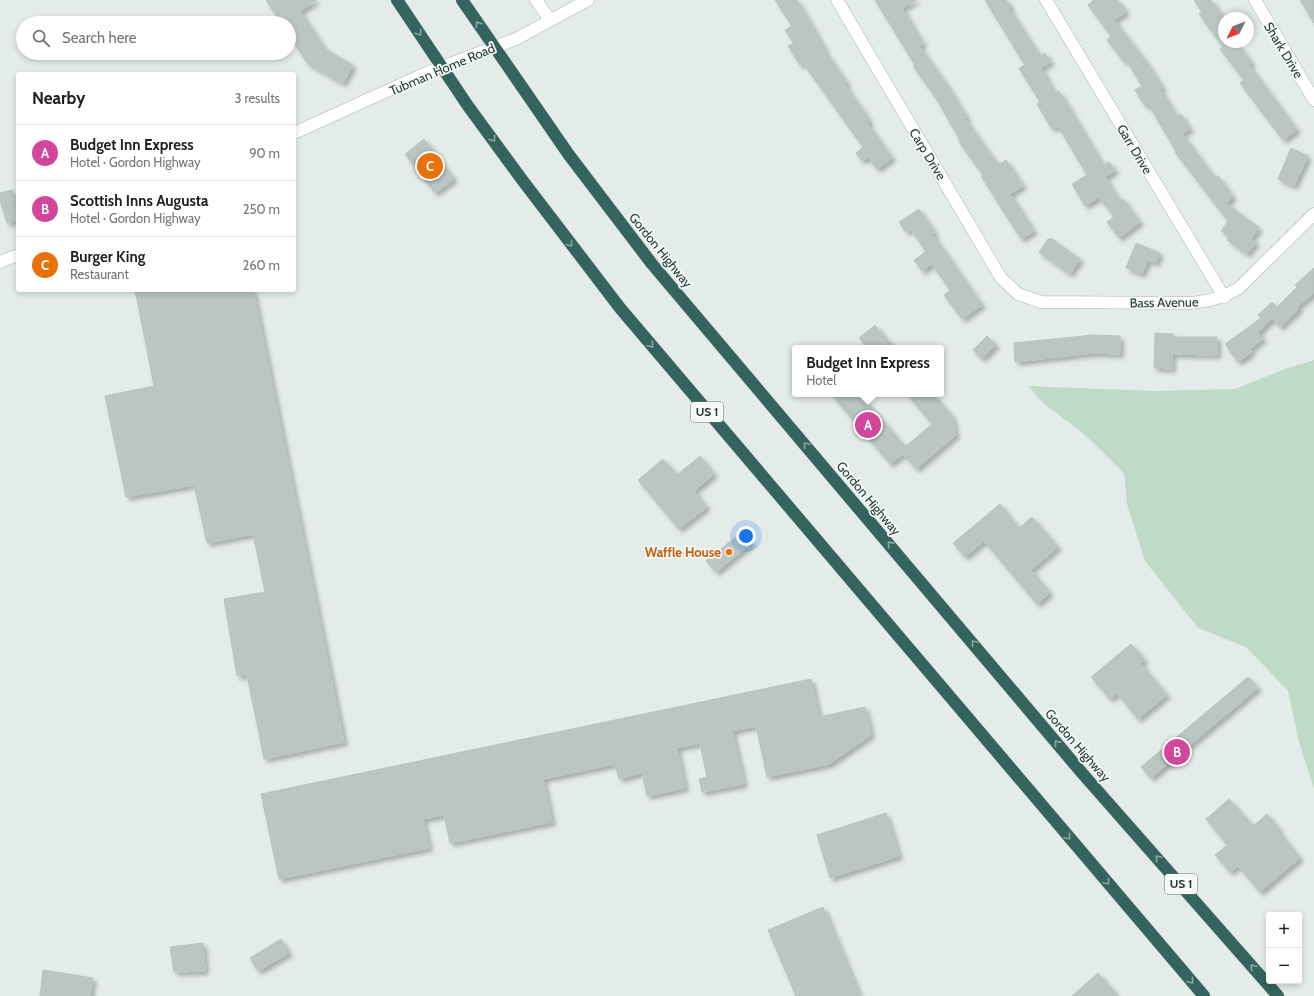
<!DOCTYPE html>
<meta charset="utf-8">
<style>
body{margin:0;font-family:Cabin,sans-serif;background:#f2f2f2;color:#202124}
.controls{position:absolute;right:12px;bottom:12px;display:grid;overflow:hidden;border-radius:4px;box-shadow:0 2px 6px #0003}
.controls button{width:36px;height:36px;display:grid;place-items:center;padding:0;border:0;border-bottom:1px solid #e0e0e0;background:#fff;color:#202124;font:20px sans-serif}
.compass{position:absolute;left:1218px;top:12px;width:36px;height:36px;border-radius:50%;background:#fff;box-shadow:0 2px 6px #0003;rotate:228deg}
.you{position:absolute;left:746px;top:536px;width:14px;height:14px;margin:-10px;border:3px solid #fff;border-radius:50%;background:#1a73e8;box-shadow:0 0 0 6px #1a73e833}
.badge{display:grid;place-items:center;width:26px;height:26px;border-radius:50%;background:#775244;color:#fff;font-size:13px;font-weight:700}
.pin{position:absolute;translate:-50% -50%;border:2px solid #fff;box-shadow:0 1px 4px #0006}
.popup{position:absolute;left:792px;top:345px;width:152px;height:52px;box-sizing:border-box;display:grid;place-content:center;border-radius:4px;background:#fff;filter:drop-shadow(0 1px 3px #0005);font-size:13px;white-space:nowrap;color:#757577}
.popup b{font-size:15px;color:#202124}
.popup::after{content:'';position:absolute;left:50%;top:100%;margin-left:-8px;border:8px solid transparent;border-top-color:#fff}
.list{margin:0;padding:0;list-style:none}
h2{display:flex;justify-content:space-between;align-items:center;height:52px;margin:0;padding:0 16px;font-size:17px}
h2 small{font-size:13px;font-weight:400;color:#757577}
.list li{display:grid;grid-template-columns:26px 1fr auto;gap:12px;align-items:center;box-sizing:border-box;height:56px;padding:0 16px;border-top:1px solid #e0e0e0}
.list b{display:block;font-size:15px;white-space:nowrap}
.list p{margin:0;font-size:13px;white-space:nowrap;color:#757577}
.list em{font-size:13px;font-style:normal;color:#757577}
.icon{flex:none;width:22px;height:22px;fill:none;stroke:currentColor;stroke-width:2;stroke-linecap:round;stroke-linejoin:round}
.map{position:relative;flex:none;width:1314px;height:996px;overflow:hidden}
.search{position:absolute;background:#fff;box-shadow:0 2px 6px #0003;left:16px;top:16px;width:280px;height:44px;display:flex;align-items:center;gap:10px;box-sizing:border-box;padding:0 14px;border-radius:22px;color:#757577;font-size:15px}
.panel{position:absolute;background:#fff;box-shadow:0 2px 6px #0003;left:16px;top:72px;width:280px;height:220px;border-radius:4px}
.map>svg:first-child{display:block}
.green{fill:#c0dac8}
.building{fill:#bac6c2;stroke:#b7c5c0;filter:url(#shadow)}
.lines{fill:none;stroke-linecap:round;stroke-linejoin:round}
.minor-casing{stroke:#a7b4b0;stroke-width:13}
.highway-casing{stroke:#c2c8c7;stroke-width:13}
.minor{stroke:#fff;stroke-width:12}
.highway{stroke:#35645d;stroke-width:12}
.oneway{stroke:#8ba7a2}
.food-dot{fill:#e8710a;stroke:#f4f9f7;stroke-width:1.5}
.labels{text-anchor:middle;stroke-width:3.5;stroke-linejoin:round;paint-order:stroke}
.shield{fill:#f4f9f7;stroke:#647571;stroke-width:1}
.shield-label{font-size:12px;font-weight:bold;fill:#263c37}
.street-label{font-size:13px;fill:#263c37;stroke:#f4f9f7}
.food-label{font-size:13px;font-weight:bold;fill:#c56008;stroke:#f4f9f7;text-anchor:end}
</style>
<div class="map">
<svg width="1314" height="996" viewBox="0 0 1314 996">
<defs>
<filter id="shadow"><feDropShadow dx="3.5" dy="3.5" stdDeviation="2" flood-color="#0004"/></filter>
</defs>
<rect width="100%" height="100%" fill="#e4ece9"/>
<path class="green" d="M1314,360V789L1299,742L1288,691L1246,647L1198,628L1145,561L1127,504L1124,473L1084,434L1043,403L1028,386L1155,391L1235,389L1285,369Z"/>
<g class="building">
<path d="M266,0H317L300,11L325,49L353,65L343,83L308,64L289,35V23H281Z"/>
<path d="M775,0H797L825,49L824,50L847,83L845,85L870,121L867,123L892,158L877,169L868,157L862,161L856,153L863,147L803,63L800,65L788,46L794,43L785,30L792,26Z"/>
<path d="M875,0H917L902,8L923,44L919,46L949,88L967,118L965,119L998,165L1006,160L1023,186L1010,194L1034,231L1021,239L981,176L983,175L959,142L960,140L936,98L913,66L915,65Z"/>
<path d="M985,0H1006L1011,7L1009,9L1040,56L1045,53L1051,62L1041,68L1055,93L1059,91L1103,165L1109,162L1115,171L1105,177L1120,201L1123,199L1140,222L1119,238L1107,222L1114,217L1099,197L1085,206L1072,184L1087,175L1058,126L1052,129L1037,104L1040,102L1019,68L1025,65Z"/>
<path d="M1094,0H1118L1126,12L1114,20L1149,66L1163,88L1160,89L1177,117L1181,114L1190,129L1182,134L1215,178L1218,176L1233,197L1226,203L1259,228L1251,239L1256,242L1247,254L1227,240L1230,237L1221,231L1228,221L1175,152L1176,151L1148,104L1145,106L1135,90L1142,86L1126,60L1124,62L1107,40L1111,36L1088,5Z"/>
<path d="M1194,0H1211L1224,18V42H1236L1252,63L1249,65L1297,130L1283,140L1240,83L1244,80L1220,49L1223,47L1199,14L1202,12Z"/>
<path d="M1300,0H1314V23Z"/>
<path d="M424,139L454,179L435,193L405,154Z"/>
<path d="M1291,148L1308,156L1294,186L1278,179Z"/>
<path d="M12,190L18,209V220L7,223L0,200V193Z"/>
<path d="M919,209L935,233L933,235L982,305L962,319L944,295L950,290L932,264L922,271L914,260L926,252L911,229L906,232L899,222Z"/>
<path d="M1048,239H1052L1080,259L1070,274L1039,252Z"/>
<path d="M1136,243L1160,253L1156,263L1148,260L1142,274L1126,268Z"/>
<path d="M1314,268V293L1297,307L1299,309L1280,327L1272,319L1258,333L1263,339L1250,349L1252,352L1238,362L1225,344L1261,318L1258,315L1272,302L1277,307L1297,287L1295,285Z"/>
<path d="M135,290H253L344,742L264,759L247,675L237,676L224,599L265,592L253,534L207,543L194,485L126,497L105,396L154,386Z"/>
<path d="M875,325L894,348H868L859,338Z"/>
<path d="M1155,333L1173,334V337H1217V355L1172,354V369L1154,368Z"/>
<path d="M1093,335L1120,336V354L1093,353L1015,362L1014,343Z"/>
<path d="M987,336L996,345L982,359L973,350Z"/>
<path d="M831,394H860L905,447L932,424L907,394H933L952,416L956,435L916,469L903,454L890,464Z"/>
<path d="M700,456L714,474L694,491L707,507L679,529L638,480L663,459L677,475Z"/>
<path d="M1000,504L1019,528L1032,517L1058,547L1031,570L1050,593L1037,604L984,541L965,557L953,543Z"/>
<path d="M743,531L752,543L716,572L706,561Z"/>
<path d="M1131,644L1145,660L1140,663L1167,695L1138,719L1117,693L1110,699L1091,677Z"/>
<path d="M1248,677L1258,688L1151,778L1141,767Z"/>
<path d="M811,679L819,717L865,707L871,735L829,764L767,777L756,726L732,731L744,784L702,792L699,779L707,777L700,743L677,748L685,788L647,796L642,773L619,779L615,764L543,779L552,822L450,843L444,815L423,819L429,848L279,879L261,794Z"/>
<path d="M1229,799L1253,826L1267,814L1280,830L1278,831L1300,858L1260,892L1238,866L1230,872L1215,855L1227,845L1206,819Z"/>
<path d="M886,813L899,856L830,878L817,835Z"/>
<path d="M823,907L860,996H796L768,930Z"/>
<path d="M281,939L289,953L258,971L250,958Z"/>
<path d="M203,943L205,971L174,972L170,947Z"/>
<path d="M43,970L93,978L90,996H40Z"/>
<path d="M1098,973L1118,996H1072Z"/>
</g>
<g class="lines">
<defs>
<g id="minor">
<path d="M536,0L550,20"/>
<path d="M837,0L1001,278L1018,294L1041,302L1190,303C1208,301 1223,298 1239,288L1314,214"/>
<path d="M1046,0L1224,297"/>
<path d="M1255,0L1314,100"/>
<path d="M294,133L431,71L516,39L588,0"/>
<path d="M0,262L18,255"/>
</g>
<g id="highway">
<path d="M397,0L468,106L523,181L620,308L1204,996"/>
<path d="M462,0L569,155L652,264L1082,773L1278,996"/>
</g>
</defs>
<use href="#minor" class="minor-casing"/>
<use href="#highway" class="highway-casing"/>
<use href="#minor" class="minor"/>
<use href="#highway" class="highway"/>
</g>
<defs><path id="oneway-chevron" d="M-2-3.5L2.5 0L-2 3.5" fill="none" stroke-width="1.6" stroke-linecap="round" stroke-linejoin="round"/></defs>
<g class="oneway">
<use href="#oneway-chevron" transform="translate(478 24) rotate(-124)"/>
<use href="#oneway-chevron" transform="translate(419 33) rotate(56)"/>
<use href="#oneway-chevron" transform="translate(493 139) rotate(54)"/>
<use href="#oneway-chevron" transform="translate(570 244) rotate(52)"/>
<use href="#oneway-chevron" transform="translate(651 345) rotate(50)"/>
<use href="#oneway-chevron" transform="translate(806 445) rotate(-130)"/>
<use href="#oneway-chevron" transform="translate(890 544) rotate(-132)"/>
<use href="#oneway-chevron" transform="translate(974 643) rotate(-130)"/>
<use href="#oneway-chevron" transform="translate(1057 743) rotate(-130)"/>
<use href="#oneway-chevron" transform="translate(1068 837) rotate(50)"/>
<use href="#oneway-chevron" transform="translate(1158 858) rotate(-131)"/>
<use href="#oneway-chevron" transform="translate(1107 882) rotate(50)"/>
<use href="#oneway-chevron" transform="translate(1253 967) rotate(-131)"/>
<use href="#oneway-chevron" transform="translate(1191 981) rotate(50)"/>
</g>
<circle class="food-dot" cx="729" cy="552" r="4"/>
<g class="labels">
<g class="shield">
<rect x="691" y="402" width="32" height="20" rx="3"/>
<rect x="1165" y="874" width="32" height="20" rx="3"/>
</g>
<g class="shield-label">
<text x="707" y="416">US 1</text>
<text x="1181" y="888">US 1</text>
</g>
<g class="street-label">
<text transform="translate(1284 50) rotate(59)" y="5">Shark Drive</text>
<text transform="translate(442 69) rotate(-23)" y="5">Tubman Home Road</text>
<text transform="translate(1135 149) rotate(59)" y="5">Garr Drive</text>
<text transform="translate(928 154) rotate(59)" y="5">Carp Drive</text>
<text transform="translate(661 250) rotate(51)" y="5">Gordon Highway</text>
<text transform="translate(1164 302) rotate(-1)" y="5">Bass Avenue</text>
<text transform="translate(869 498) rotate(50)" y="5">Gordon Highway</text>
<text transform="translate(1078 745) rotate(49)" y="5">Gordon Highway</text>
</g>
<g class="food-label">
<text x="721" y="557">Waffle House</text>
</g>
</g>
</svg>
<div class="controls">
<button>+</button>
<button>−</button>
</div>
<svg class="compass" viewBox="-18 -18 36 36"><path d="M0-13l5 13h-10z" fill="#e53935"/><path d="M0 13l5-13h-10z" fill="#757577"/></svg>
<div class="you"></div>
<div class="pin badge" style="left:868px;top:425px;background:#d1479c">A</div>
<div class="popup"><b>Budget Inn Express</b>Hotel</div>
<div class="pin badge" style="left:1177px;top:752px;background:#d1479c">B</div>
<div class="pin badge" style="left:430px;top:166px;background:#e8710a">C</div>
<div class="search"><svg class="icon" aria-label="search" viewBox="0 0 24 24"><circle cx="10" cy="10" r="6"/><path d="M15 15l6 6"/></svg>Search here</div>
<section class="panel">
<h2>Nearby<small>3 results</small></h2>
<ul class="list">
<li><span class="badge" style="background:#d1479c">A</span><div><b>Budget Inn Express</b><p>Hotel · Gordon Highway</p></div><em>90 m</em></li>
<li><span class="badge" style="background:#d1479c">B</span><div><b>Scottish Inns Augusta</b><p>Hotel · Gordon Highway</p></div><em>250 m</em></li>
<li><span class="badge" style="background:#e8710a">C</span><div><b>Burger King</b><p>Restaurant</p></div><em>260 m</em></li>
</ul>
</section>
</div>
